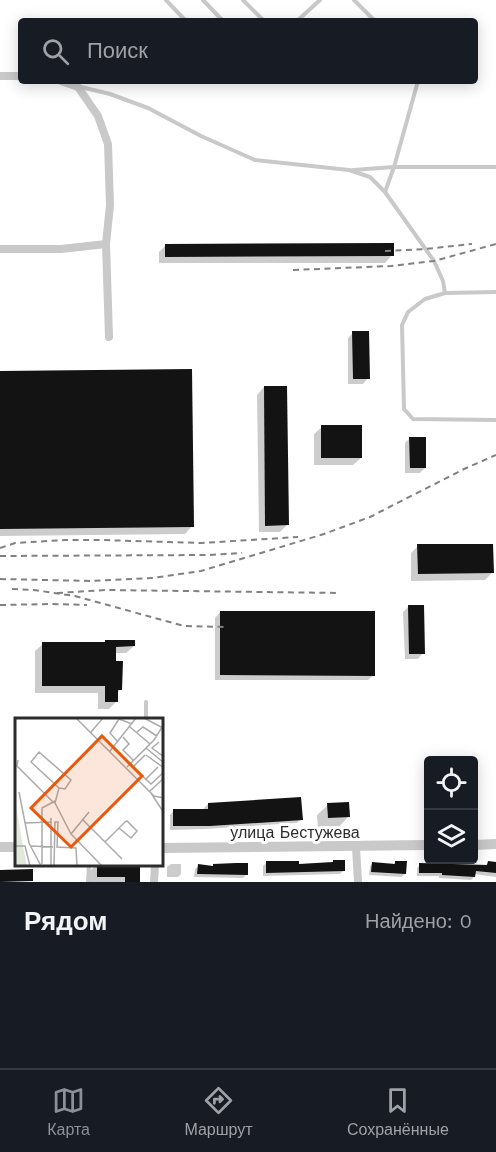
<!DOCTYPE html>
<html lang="ru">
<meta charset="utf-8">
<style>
body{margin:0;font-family:"Work Sans",sans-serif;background:#242831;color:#f1f3f6}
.controls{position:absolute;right:18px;bottom:18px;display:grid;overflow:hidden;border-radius:6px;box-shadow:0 3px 15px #0003}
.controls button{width:54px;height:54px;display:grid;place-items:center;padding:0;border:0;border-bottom:2px solid #363941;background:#171b24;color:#f1f3f6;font:30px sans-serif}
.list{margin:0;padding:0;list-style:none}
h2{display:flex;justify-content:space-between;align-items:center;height:78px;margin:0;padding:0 24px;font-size:26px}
h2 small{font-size:20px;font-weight:400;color:#9ea1a6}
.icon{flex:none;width:33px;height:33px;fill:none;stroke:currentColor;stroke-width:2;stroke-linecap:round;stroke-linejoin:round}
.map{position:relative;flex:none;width:496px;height:882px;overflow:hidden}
.search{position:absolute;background:#171b24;box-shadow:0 3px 15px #0003;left:18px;right:18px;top:18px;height:66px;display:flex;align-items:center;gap:15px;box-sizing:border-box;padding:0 21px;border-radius:6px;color:#9ea1a6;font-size:22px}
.sheet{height:186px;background:#171b24}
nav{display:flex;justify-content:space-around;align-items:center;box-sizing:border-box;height:84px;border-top:2px solid #363941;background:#171b24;font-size:16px;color:#9ea1a6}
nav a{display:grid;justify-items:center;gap:3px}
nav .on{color:#8c9099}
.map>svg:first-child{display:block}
.shadow{fill:#0003}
.building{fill:#131313}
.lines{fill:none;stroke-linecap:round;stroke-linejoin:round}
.service{stroke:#c9c9c9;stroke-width:4}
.minor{stroke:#c9c9c9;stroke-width:8}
.tertiary{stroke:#c9c9c9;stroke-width:10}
.rail{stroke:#818181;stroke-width:2;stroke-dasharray:6 4.5;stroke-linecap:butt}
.labels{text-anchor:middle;stroke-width:6;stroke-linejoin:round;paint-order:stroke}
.street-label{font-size:16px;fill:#2c2c2c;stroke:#fff}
.inset-road{fill:none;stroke:#ababab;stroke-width:1.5}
.view{fill:#e8590c;fill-opacity:0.15;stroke:#e8590c;stroke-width:3}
.inset-edge{fill:none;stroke:#2c2c2c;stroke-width:3}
</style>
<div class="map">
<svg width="496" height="882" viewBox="0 0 496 882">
<rect width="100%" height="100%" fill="#fff"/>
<g class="shadow">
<path d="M166,245L392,255L385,263H159V252Z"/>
<path d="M353,333L368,378L363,384H348V338Z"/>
<path d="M0,372L192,526L185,534L0,536Z"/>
<path d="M264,387L287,525L280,532H259L257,395Z"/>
<path d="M322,427L361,458L353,465H314V434Z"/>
<path d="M410,438L425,468L420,473H405V443Z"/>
<path d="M418,546L492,573L485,580L411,581V553Z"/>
<path d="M408,607L423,653L418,659H405L403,612Z"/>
<path d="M220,612L374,675L368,680H215V618Z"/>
<path d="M43,644L134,646L126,653H115V662L121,689L116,694V702L109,709H98V693H35V651Z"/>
<path d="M208,804L301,819L297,823L205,829L170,830V815L173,811L204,810V808Z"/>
<path d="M328,805L348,817L338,828L318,829L317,815Z"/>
<path d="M395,862L405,874L401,877L369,875L370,866L373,863L393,865Z"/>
<path d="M266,863L298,866L343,871L340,874L263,876V866Z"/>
<path d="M488,863L496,864V877L474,874V877L471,880L439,878V876H417V868L420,865L484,866Z"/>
<path d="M171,864H181V874L178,877H167V867Z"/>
<path d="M95,866H139L138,882H90V871Z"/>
<path d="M199,866L212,867L247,874L243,878L194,877L195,869Z"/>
</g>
<g class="building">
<path d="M394,243V256L165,257V244Z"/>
<path d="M352,331H369L370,379H353Z"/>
<path d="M192,369L194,527L0,529V371Z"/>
<path d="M264,386H287L289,525L265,526Z"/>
<rect x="321" y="425" width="41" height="33"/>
<path d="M409,437H426V468H410Z"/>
<path d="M417,544H493L494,573L418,574Z"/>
<path d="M408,605H424L425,654H409Z"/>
<path d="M220,611H375V676L220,675Z"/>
<path d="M105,640H135V646L116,647V661H123L122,690H118V702H105V686H42V642H105Z"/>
<path d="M301,797L303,820L210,826H173V809H208V803Z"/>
<path d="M349,802L350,817L328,818L327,803Z"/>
<path d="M333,860H345V871L266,873V861H299V864L333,862Z"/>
<path d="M395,861H407L406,874L371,872L372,862L395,864Z"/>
<path d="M488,861L496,862V873L476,871L475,877L442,875V873H419V863L487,865Z"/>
<path d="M236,863H248V875L197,874L198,864L213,866V864Z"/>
<path d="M97,866H140V882H125V877H97Z"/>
<path d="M33,869V881L0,882V870Z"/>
</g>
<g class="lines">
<g class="service">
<path d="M166,0L186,21"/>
<path d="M203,0L223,21"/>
<path d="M243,0L264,21"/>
<path d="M354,0L375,21"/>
<path d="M297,21L320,0"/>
<path d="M81,87L110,94L148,108L201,136L255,160L349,170L370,177L385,192L434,261L443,281L445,293"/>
<path d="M353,170L394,167H496"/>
<path d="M385,192L394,167L418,81"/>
<path d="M496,292L445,293L425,299L408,312L402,325L404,409L413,419L496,420"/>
<path d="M146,702V720"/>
<path d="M88,882L89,866"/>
</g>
<g class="minor">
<path d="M0,76H21"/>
<path d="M61,81L78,87L98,116L108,144L110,205L106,244L109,337"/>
<path d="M0,249H61L106,244"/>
<path d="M356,847L358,882"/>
<path d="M154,882L155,866"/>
</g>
<g class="tertiary">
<path d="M474,845L496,844"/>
<path d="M0,847H16"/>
<path d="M162,848L428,845"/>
</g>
<g class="rail">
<path d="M385,251L425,249L472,244"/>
<path d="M293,270L391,266L434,261L496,244"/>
<path d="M0,548L15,543L65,540H101L202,543L298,537"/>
<path d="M0,556L208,555L242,553"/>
<path d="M0,579L91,581L153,578L201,571L324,534L370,517L464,469L496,455"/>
<path d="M12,589L34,590L75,596L184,626L225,627"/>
<path d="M57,593L106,590L340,593"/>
<path d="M0,605L52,604L87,605"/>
</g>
</g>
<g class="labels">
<g class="street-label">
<text x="295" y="838">улица Бестужева</text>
</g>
</g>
<g transform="translate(15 718)">
<rect width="148" height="148" fill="#fff"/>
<path d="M0,82L8,128L12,148H0Z" fill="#e3e8db"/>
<path class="inset-road" d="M61,0L139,78L149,80M129,0L148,10M115,9L135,26M76,14L88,0M122,14L128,9L142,18M108,19L114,26L108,32L118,42M103,24L95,15L104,1L117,6M144,24L137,30L149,39M131,30L149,45M95,33L121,0M130,37L118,49L136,66L149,54M131,37L149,50M3,42L2,48L39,85M112,49L139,22L149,6M130,62L143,49M44,70L50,71L56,62L24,34L16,44L44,70L40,85L56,116M135,73L149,60M4,74L14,125L26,148M136,75L149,95M74,94L56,116L87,148M67,101L107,141M10,105L36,104M90,124L110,104L112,103L122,113L116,120L104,110M0,128H10L15,148M16,128L38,129M27,146V90L40,83M36,148V100M39,148L40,104H43L42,129L61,130L62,148"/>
<path class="view" d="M87,18L127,58L56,129L16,90Z"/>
<rect width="148" height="148" class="inset-edge"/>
</g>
</svg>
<div class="controls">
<button><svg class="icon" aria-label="locate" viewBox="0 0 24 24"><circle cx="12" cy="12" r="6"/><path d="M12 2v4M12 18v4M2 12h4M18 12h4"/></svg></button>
<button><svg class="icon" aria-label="layers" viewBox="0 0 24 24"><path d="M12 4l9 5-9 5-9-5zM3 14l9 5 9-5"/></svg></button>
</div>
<div class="search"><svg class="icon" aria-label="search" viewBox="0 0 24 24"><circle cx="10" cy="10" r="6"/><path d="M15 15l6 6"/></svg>Поиск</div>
</div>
<section class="sheet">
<h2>Рядом<small>Найдено: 0</small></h2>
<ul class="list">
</ul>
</section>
<nav>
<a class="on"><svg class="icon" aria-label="map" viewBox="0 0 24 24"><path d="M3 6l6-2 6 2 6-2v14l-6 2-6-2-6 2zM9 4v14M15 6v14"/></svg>Карта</a>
<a><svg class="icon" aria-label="directions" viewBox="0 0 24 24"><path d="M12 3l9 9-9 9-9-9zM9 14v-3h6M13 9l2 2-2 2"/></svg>Маршрут</a>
<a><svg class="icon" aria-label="saved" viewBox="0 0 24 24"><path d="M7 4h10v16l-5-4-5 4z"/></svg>Сохранённые</a>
</nav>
